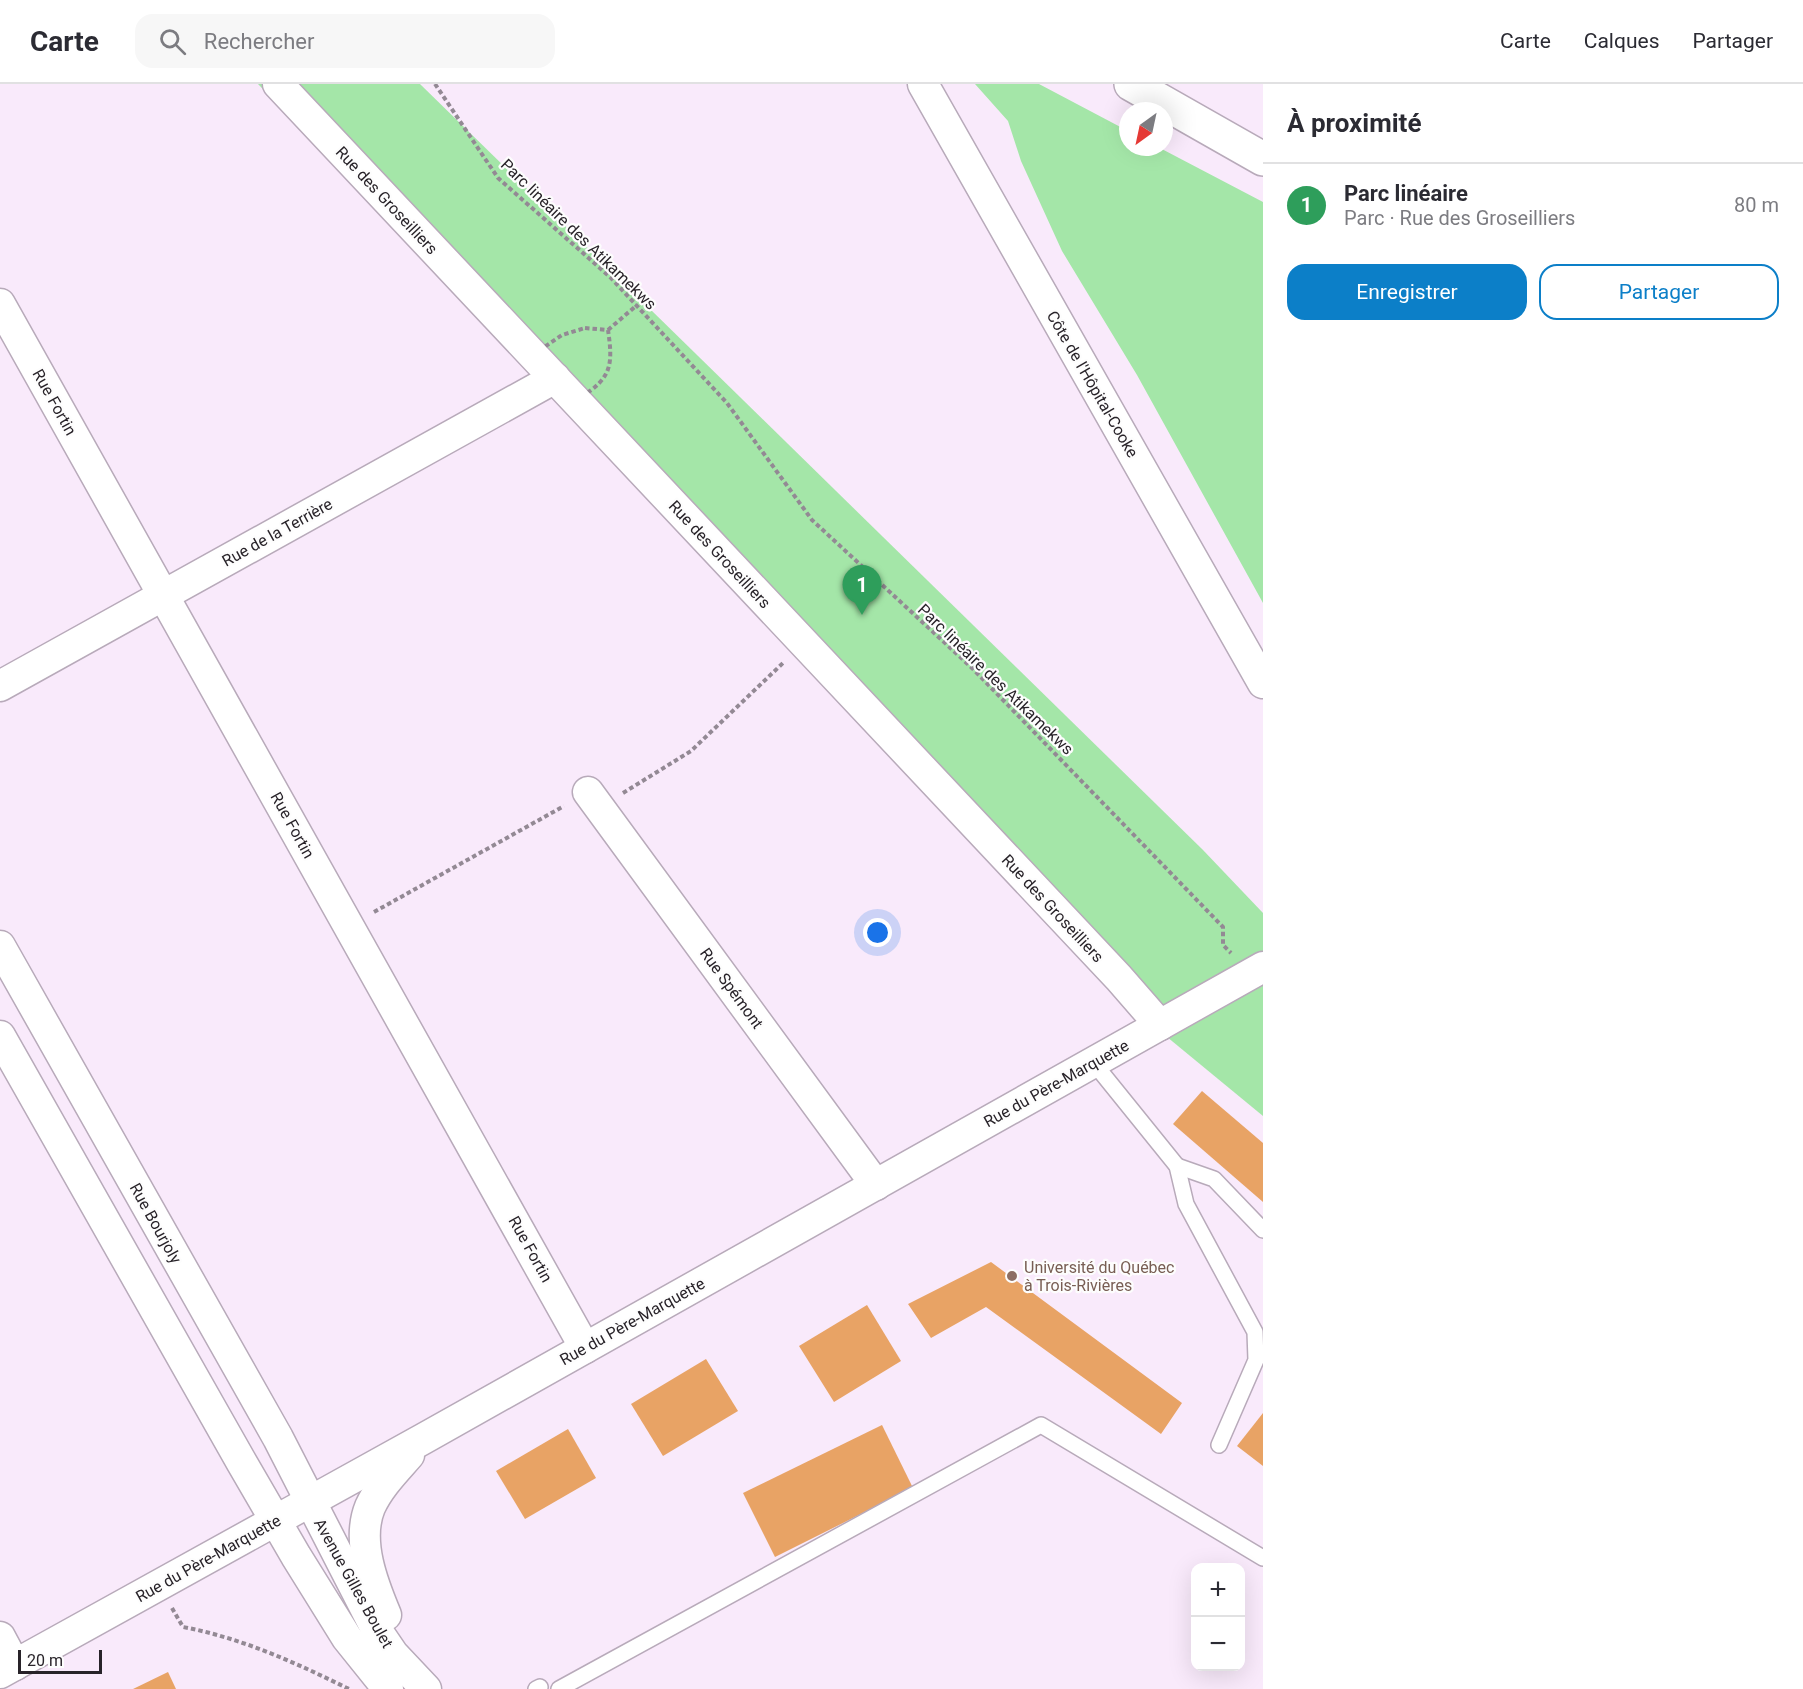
<!DOCTYPE html>
<html lang="fr">
<meta charset="utf-8">
<style>
body{margin:0;font-family:Roboto,sans-serif;background:#f7f7f7;color:#2b2b33}
.controls{position:absolute;right:18px;bottom:18px;display:grid;overflow:hidden;border-radius:12px;box-shadow:0 6px 24px #0002}
.controls button{width:54px;height:54px;display:grid;place-items:center;padding:0;border:0;border-bottom:2px solid #e1e1e2;background:#fff;color:#2b2b33;font:30px sans-serif}
.compass{position:absolute;left:1119px;top:18px;width:54px;height:54px;border-radius:50%;background:#fff;box-shadow:0 6px 24px #0002;rotate:213deg}
.scale{position:absolute;left:18px;bottom:15px;width:84px;box-sizing:border-box;padding-left:6px;border:3px solid #282329;border-top:0;font-size:16px;line-height:21px;white-space:nowrap;color:#282329;-webkit-text-stroke:4px #fdfdfd;paint-order:stroke}
.you{position:absolute;left:878px;top:849px;width:21px;height:21px;margin:-15px;border:4px solid #fff;border-radius:50%;background:#1a73e8;box-shadow:0 0 0 9px #1a73e833}
.badge{display:grid;place-items:center;width:39px;height:39px;border-radius:50%;background:#0c7fc8;color:#fff;font-size:20px;font-weight:700}
.pin{position:absolute;translate:-50% -50px;filter:drop-shadow(0 2px 3px #0008)}
.pin::after{content:'';position:absolute;top:32px;width:21px;height:18px;background:inherit;clip-path:polygon(0 0,100% 0,50% 100%)}
.list{margin:0;padding:0;list-style:none}
h2{display:flex;justify-content:space-between;align-items:center;height:78px;margin:0;padding:0 24px;font-size:26px}
h2 small{font-size:20px;font-weight:400;color:#7c7c81}
.list li{display:grid;grid-template-columns:39px 1fr auto;gap:18px;align-items:center;box-sizing:border-box;height:84px;padding:0 24px;border-top:2px solid #e1e1e2}
.list b{display:block;font-size:22px;white-space:nowrap}
.list p{margin:0;font-size:20px;white-space:nowrap;color:#7c7c81}
.list em{font-size:20px;font-style:normal;color:#7c7c81}
.actions{display:flex;gap:12px;padding:18px 24px}
.actions a{flex:1;padding:14px 0;border:2px solid #0c7fc8;border-radius:18px;text-align:center;font-size:21px;color:#0c7fc8}
.actions .main{background:#0c7fc8;color:#fff}
.icon{flex:none;width:33px;height:33px;fill:none;stroke:currentColor;stroke-width:2;stroke-linecap:round;stroke-linejoin:round}
.map{position:relative;flex:none;width:1263px;height:1605px;overflow:hidden}
header{display:flex;align-items:center;gap:36px;box-sizing:border-box;height:84px;padding:0 30px;background:#fff;border-bottom:2px solid #e1e1e2}
header strong{font-size:28px}
nav{display:flex;gap:33px;margin-inline-start:auto;font-size:21px}
.search{width:420px;height:54px;background:#f7f7f7;display:flex;align-items:center;gap:15px;box-sizing:border-box;padding:0 21px;border-radius:18px;color:#7c7c81;font-size:22px}
main{display:flex}
aside{flex:1;background:#fff}
.map>svg:first-child{display:block}
.green{fill:#a4e6a8}
.building{fill:#e8a365}
.lines{fill:none;stroke-linecap:round;stroke-linejoin:round}
.lane-casing{stroke:#b8aaba;stroke-width:18}
.street-casing{stroke:#b8aaba;stroke-width:33}
.secondary-casing{stroke:#b8aaba;stroke-width:36}
.path{stroke:#938994;stroke-width:4;stroke-dasharray:4.5 3;stroke-linecap:butt}
.lane{stroke:#fff;stroke-width:15}
.street{stroke:#fff;stroke-width:30}
.secondary{stroke:#fff;stroke-width:33}
.education-dot{fill:#8d6e63;stroke:#fdfdfd;stroke-width:2}
.labels{text-anchor:middle;stroke-width:4.5;stroke-linejoin:round;paint-order:stroke}
.street-label{font-size:16px;fill:#282329;stroke:#fdfdfd}
.education-label{font-size:16px;fill:#785e54;stroke:#fdfdfd;text-anchor:start}
</style>
<header>
<strong>Carte</strong>
<div class="search"><svg class="icon" aria-label="search" viewBox="0 0 24 24"><circle cx="10" cy="10" r="6"/><path d="M15 15l6 6"/></svg>Rechercher</div>
<nav><a>Carte</a><a>Calques</a><a>Partager</a></nav>
</header>
<main>
<div class="map">
<svg width="1263" height="1605" viewBox="0 0 1263 1605">
<rect width="100%" height="100%" fill="#f9eafb"/>
<g class="green">
<path d="M258,0H420L1203,766L1263,829V1032L1144,934Z"/>
<path d="M975,0H1039L1128,47V63H1158L1263,118V519L1137,291L1062,167L1021,77L1008,37Z"/>
</g>
<g class="building">
<path d="M1202,1007L1263,1059V1118L1173,1040Z"/>
<path d="M991,1178L1182,1319L1161,1350L986,1223L931,1254L908,1220Z"/>
<path d="M867,1221L901,1277L834,1318L799,1262Z"/>
<path d="M706,1275L738,1327L663,1372L631,1320Z"/>
<path d="M1263,1329V1382L1237,1362Z"/>
<path d="M882,1341L913,1404L775,1473L743,1409Z"/>
<path d="M568,1345L596,1394L525,1435L496,1387Z"/>
<path d="M168,1588L176,1605H133Z"/>
</g>
<g class="lines">
<defs>
<g id="lane">
<path d="M1093,978L1177,1082L1186,1120L1255,1248L1256,1276L1219,1361"/>
<path d="M1177,1082L1214,1095L1263,1146"/>
<path d="M536,1605L540,1603"/>
<path d="M559,1605L1041,1341L1263,1474"/>
</g>
<g id="street">
<path d="M278,0L1119,894L1160,941"/>
<path d="M923,0L1263,599"/>
<path d="M0,220L585,1264"/>
<path d="M0,602L555,294"/>
<path d="M588,708L876,1101"/>
<path d="M0,862L278,1354L376,1545L393,1570L426,1605"/>
<path d="M0,952L242,1379L296,1472L347,1554L388,1605"/>
<path d="M386,1531C373,1500 356,1457 370,1423C379,1403 395,1387 409,1371"/>
<path d="M0,1553L15,1581"/>
<path d="M0,1589L423,1355L1263,883"/>
</g>
<path id="secondary" d="M1131,0L1263,75"/>
</defs>
<use href="#lane" class="lane-casing"/>
<use href="#street" class="street-casing"/>
<use href="#secondary" class="secondary-casing"/>
<g class="path">
<path d="M435,0L498,94L610,193L727,319L812,436L972,584L1223,843V861L1231,869"/>
<path d="M585,244L608,246C613,280 612,294 581,313L555,294L540,266L562,251Z"/>
<path d="M608,246L637,221"/>
<path d="M623,709L691,667L784,578"/>
<path d="M374,828L564,722"/>
<path d="M172,1524L183,1543C242,1554 296,1579 349,1605"/>
</g>
<use href="#lane" class="lane"/>
<use href="#street" class="street"/>
<use href="#secondary" class="secondary"/>
</g>
<circle class="education-dot" cx="1012" cy="1192" r="6"/>
<g class="labels">
<g class="street-label">
<text transform="translate(387 116) rotate(47)" y="6">Rue des Groseilliers</text>
<text transform="translate(579 150) rotate(44)" y="6">Parc linéaire des Atikamekws</text>
<text transform="translate(1093 300) rotate(60)" y="6">Côte de l'Hôpital-Cooke</text>
<text transform="translate(55 318) rotate(61)" y="6">Rue Fortin</text>
<text transform="translate(277 448) rotate(-29)" y="6">Rue de la Terrière</text>
<text transform="translate(720 470) rotate(47)" y="6">Rue des Groseilliers</text>
<text transform="translate(996 595) rotate(44)" y="6">Parc linéaire des Atikamekws</text>
<text transform="translate(293 741) rotate(61)" y="6">Rue Fortin</text>
<text transform="translate(1053 824) rotate(47)" y="6">Rue des Groseilliers</text>
<text transform="translate(732 904) rotate(54)" y="6">Rue Spémont</text>
<text transform="translate(1056 999) rotate(-29)" y="6">Rue du Père-Marquette</text>
<text transform="translate(156 1139) rotate(61)" y="6">Rue Bourjoly</text>
<text transform="translate(531 1165) rotate(61)" y="6">Rue Fortin</text>
<text transform="translate(632 1237) rotate(-29)" y="6">Rue du Père-Marquette</text>
<text transform="translate(208 1474) rotate(-29)" y="6">Rue du Père-Marquette</text>
<text transform="translate(354 1499) rotate(61)" y="6">Avenue Gilles Boulet</text>
</g>
<g class="education-label">
<text x="1024" y="1189">Université du Québec<tspan x="1024" dy="18">à Trois-Rivières</tspan></text>
</g>
</g>
</svg>
<div class="controls">
<button>+</button>
<button>−</button>
</div>
<svg class="compass" viewBox="-18 -18 36 36"><path d="M0-13l5 13h-10z" fill="#e53935"/><path d="M0 13l5-13h-10z" fill="#7c7c81"/></svg>
<div class="scale">20 m</div>
<div class="you"></div>
<div class="pin badge" style="left:862px;top:531px;background:#2e9e5b">1</div>
</div>
<aside>
<h2>À proximité<small></small></h2>
<ul class="list">
<li><span class="badge" style="background:#2e9e5b">1</span><div><b>Parc linéaire</b><p>Parc · Rue des Groseilliers</p></div><em>80 m</em></li>
</ul>
<div class="actions"><a class="main">Enregistrer</a><a>Partager</a></div>
</aside>
</main>
